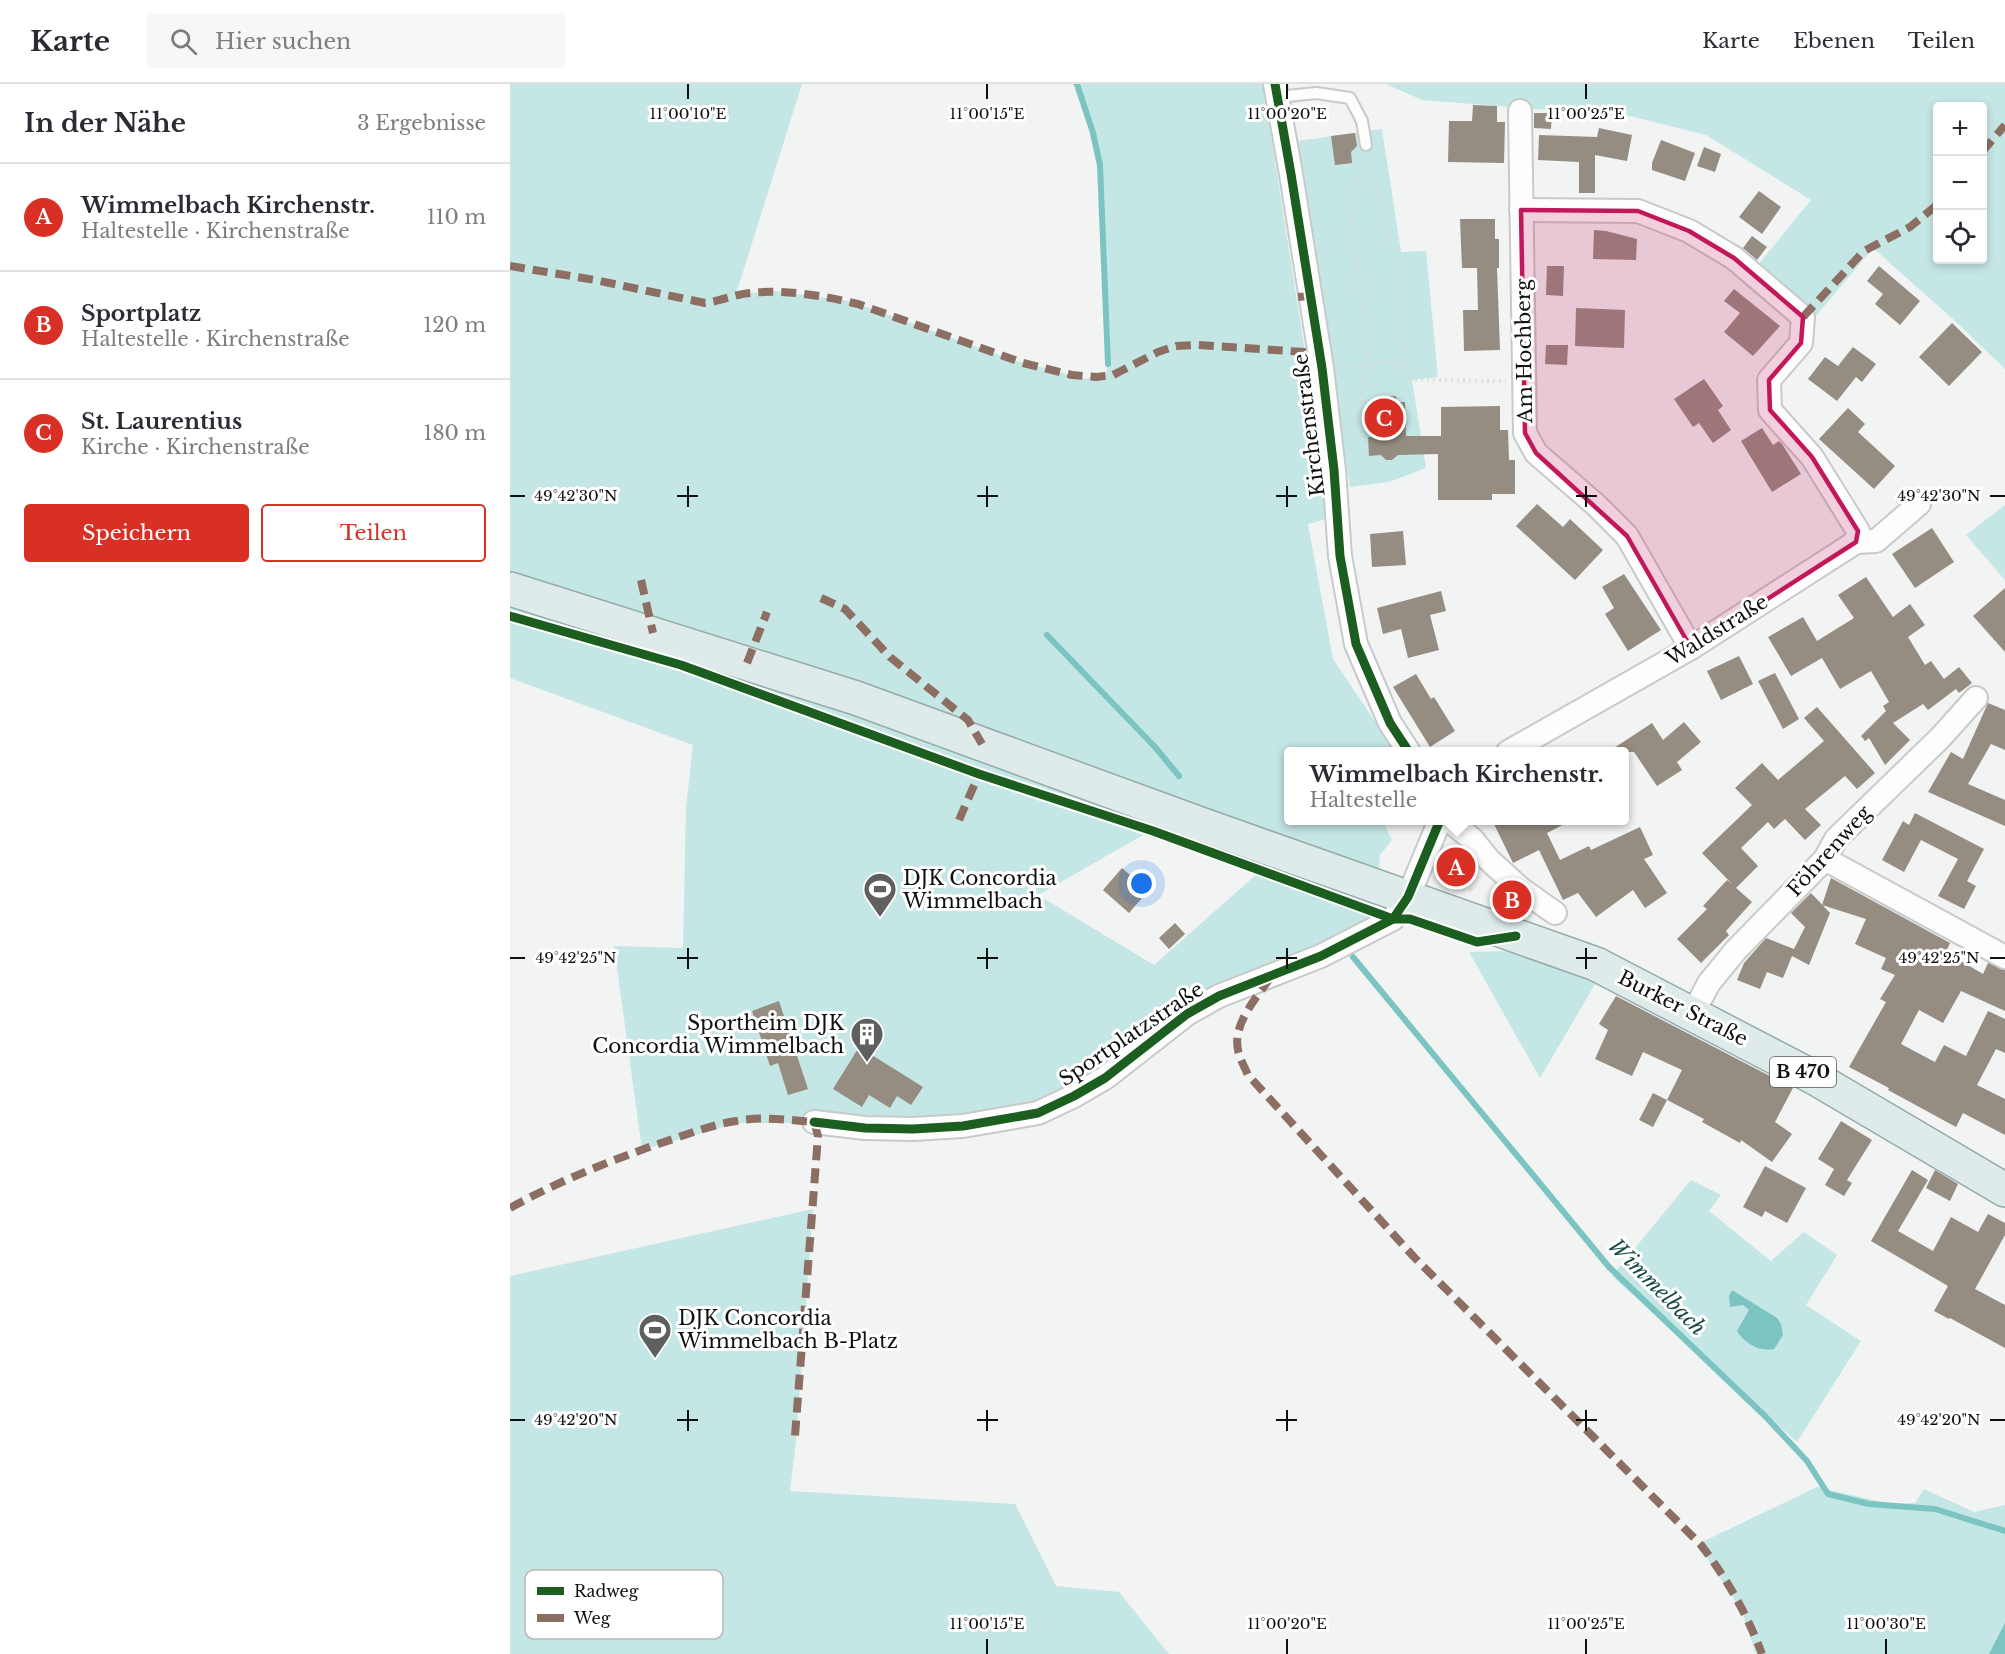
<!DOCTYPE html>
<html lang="de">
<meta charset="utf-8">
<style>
body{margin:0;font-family:"Libre Baskerville",serif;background:#f7f7f7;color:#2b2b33}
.controls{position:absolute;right:18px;top:18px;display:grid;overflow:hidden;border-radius:6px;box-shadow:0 3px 9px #0003}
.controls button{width:54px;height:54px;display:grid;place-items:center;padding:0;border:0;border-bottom:2px solid #e1e1e2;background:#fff;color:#2b2b33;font:30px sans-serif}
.you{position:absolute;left:632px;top:800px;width:21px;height:21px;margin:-15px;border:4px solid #fff;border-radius:50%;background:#1a73e8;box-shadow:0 0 0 9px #1a73e833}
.badge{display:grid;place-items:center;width:39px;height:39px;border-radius:50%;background:#d93025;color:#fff;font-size:20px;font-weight:700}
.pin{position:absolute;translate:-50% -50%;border:3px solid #fff;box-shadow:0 2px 6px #0006}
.popup{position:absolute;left:774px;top:663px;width:345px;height:78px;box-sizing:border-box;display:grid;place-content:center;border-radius:6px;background:#fff;filter:drop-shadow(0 2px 4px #0005);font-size:20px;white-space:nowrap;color:#7c7c81}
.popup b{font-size:22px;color:#2b2b33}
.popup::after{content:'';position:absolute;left:50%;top:100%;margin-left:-12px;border:12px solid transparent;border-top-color:#fff}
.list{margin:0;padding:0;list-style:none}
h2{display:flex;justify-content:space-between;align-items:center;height:78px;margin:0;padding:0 24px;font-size:26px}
h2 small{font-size:20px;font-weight:400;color:#7c7c81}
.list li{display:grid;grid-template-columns:39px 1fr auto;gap:18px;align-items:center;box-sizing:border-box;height:108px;padding:0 24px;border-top:2px solid #e1e1e2}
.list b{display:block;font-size:22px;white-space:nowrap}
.list p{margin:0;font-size:20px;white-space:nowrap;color:#7c7c81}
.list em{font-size:20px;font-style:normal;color:#7c7c81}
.actions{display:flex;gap:12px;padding:18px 24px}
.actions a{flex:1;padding:14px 0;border:2px solid #d93025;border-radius:6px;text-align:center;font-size:21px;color:#d93025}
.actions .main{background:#d93025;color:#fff}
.icon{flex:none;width:33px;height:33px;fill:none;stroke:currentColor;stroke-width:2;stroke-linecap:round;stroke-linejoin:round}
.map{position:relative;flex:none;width:1495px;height:1570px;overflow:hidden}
header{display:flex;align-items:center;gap:36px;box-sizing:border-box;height:84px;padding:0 30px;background:#fff;border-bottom:2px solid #e1e1e2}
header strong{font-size:28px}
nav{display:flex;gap:33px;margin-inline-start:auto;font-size:21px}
.search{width:420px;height:54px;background:#f7f7f7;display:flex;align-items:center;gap:15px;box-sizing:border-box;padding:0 21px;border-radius:6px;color:#7c7c81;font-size:22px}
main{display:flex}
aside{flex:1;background:#fff}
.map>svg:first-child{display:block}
.green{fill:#c4e6e4;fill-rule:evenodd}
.water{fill:#7bc4c1}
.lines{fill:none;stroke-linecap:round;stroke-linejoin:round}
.stream{stroke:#7bc4c1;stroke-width:6}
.building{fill:#958d81}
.lane-casing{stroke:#c8caca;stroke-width:14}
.street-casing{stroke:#c8caca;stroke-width:26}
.primary-casing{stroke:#95aba9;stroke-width:36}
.path{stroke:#d9dada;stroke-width:4;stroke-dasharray:1.5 4.5;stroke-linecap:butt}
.lane{stroke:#fdfdfd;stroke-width:10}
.street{stroke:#fdfdfd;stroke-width:22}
.primary{stroke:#deebea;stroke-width:33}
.quiet{stroke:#8d6e63;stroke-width:8;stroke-dasharray:15 8;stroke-linecap:butt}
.cycleway-casing{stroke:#fff;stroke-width:13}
.cycleway{stroke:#1b5e20;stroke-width:9}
.marked{fill:#c2185b;fill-opacity:0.2;stroke:#c2185b;stroke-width:4.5;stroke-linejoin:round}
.ticks{fill:none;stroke:#0f1110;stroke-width:2}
.labels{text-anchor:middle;stroke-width:6;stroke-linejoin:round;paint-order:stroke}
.shield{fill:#fff;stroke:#575858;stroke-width:1.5}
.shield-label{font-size:18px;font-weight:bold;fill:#0f1110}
.street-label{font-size:20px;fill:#0f1110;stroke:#fff}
.poi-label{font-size:20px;fill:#0f1110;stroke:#fff;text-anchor:start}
.water-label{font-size:21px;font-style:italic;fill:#1c4a48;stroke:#fff}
.key{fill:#fff;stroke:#b7b8b7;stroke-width:1.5}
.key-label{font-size:16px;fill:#0f1110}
.ticks-label{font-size:15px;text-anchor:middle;fill:#0f1110;stroke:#fff;stroke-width:6;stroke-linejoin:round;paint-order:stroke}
</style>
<header>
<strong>Karte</strong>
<div class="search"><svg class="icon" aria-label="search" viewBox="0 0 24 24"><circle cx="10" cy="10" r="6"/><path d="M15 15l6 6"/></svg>Hier suchen</div>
<nav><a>Karte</a><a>Ebenen</a><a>Teilen</a></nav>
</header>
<main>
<aside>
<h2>In der Nähe<small>3 Ergebnisse</small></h2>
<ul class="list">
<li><span class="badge">A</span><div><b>Wimmelbach Kirchenstr.</b><p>Haltestelle · Kirchenstraße</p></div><em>110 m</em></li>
<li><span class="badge">B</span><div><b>Sportplatz</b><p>Haltestelle · Kirchenstraße</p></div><em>120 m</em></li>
<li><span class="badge">C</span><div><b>St. Laurentius</b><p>Kirche · Kirchenstraße</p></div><em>180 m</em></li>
</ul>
<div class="actions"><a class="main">Speichern</a><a>Teilen</a></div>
</aside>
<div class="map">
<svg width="1495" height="1570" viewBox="0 0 1495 1570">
<rect width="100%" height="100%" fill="#f1f4f3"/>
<g class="green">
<path d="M0,0H292L226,210L266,207L340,217L503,276L576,295L597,287L588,86L578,38L563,0H753L821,434L798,440L823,575L885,667L778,668V736L873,737L882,756L870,771L864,829L892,840L706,921L577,1015L346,1051L280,1039H227L132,1066L104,862L173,864L176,725L183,661L0,594ZM633,751L747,790L644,881L528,811Z"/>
<path d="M876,0H1495V285L1444,236L1363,164L1305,233L1247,182L1301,116L1196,51L1124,33L912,16ZM1428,22H1472V176H1428Z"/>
<path d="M872,45L891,168L916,167L928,293L902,296L916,384L879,398L840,403L788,57Z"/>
<path d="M1495,421V496L1456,451Z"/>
<path d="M1010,867L1087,897L1030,994L959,868Z"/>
<path d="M1181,1096L1211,1111L1199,1127L1261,1177L1294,1148L1327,1171L1296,1221L1351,1257L1287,1358L1102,1192Z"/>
<path d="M303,1125L286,1356L280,1407L505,1420L546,1502L609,1508L659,1570H0V1192Z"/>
<path d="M1307,1403L1381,1420L1405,1419L1414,1405L1464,1428L1495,1421V1570H1246L1231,1526L1188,1460Z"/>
</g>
<g class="water">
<path d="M1222,1206L1267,1234L1271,1240L1273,1251L1264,1265C1249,1268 1234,1259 1227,1247L1239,1226L1233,1221L1220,1223L1219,1212Z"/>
<path d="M1495,1539V1570H1479Z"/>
</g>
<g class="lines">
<g class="stream">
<path d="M567,0L583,49L590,81L598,280"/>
<path d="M537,551L645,663L669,692"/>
<path d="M843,873L1099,1183L1255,1332L1297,1377L1318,1410L1359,1420L1425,1425L1495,1447"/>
</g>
</g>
<g class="building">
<path d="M963,21L987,22V38H995L994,79L938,78L939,37H962Z"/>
<path d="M1024,29H1042L1041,45L1024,44Z"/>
<path d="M1089,44L1122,51L1117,77L1085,71V109H1069V78L1028,76L1029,51L1087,53Z"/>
<path d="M845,49L847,62L841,68L842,79L825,81L821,52Z"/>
<path d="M1151,56L1185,69L1175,97L1142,86V79Z"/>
<path d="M1194,63L1211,70L1205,88L1187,82Z"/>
<path d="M1249,107L1271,123L1252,150L1229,133Z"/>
<path d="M950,135H985V155H989V184H987L990,266L954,267L953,226H968L967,184H952Z"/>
<path d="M1084,146L1096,147L1127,155L1126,176L1083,175Z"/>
<path d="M1242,152L1257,163L1247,176L1233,164Z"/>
<path d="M1037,182H1054L1053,212L1036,211Z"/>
<path d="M1369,182L1410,217L1390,241L1365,220L1373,210L1357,197Z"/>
<path d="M1224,205L1270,242L1243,272L1214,248L1230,229L1214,217Z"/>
<path d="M1066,224L1115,226L1114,264L1065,262Z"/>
<path d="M1442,239L1472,268L1439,302L1409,273Z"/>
<path d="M1036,261H1058L1057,281L1035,280Z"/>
<path d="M1343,263L1366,280L1352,298L1346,293L1327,317L1298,295L1315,273L1328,282Z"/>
<path d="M1194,295L1213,322L1208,326L1221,346L1203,359L1189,339L1183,343L1164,315Z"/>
<path d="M886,312L887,318H895L896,352H931V323L990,322V346H998L999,376H1005V410H982V416H928V370L888,371L882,376H876L871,371L859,372L858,353H863L862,319H871V313Z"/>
<path d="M1338,324L1355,340L1348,348L1385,382L1364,405L1309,355Z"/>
<path d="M1252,344L1263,361L1269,357L1272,360L1291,390L1262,408L1231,357Z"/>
<path d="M1027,420L1053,443L1060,435L1093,466L1065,496L1006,442Z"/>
<path d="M1422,444L1444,478L1405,504L1382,470Z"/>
<path d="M893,447L896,481L862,483L860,450Z"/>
<path d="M1114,490L1151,546L1118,567L1095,530L1104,524L1092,503Z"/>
<path d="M1356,493L1383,533L1400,520L1415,541L1398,553L1415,581L1421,577L1434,595L1449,583L1462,599L1449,609L1446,605L1418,626L1413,620L1383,639L1400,656L1375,681L1359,654L1355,657L1351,652L1376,627L1373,622L1379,618L1361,587L1330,605L1312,574L1281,592L1258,553L1293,533L1307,557L1344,534L1328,511Z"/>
<path d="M1495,504V568L1463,532Z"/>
<path d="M931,507L936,527L920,531L929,566L898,574L891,545L873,550L867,524Z"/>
<path d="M1229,572L1243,600L1211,616L1197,587Z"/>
<path d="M1265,589L1289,635L1273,645L1248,597Z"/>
<path d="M906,590L921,615L924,613L945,647L920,663L883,603Z"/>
<path d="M1478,619L1495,626V666L1481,660L1458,700L1495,716V742L1418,708L1441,668L1453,675Z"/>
<path d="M1307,623L1365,689L1347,705L1335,692L1295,725L1311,741L1295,756L1275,735L1264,745L1258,738L1231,764L1248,782L1226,804L1242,818L1216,847L1219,851L1191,879L1167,855L1197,825L1193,822L1217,796L1222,800L1192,769L1242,721L1225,704L1252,679L1268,696L1314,657L1294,634Z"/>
<path d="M1174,638L1191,658L1167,678L1172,686L1147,702L1124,668H1098L1142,639L1153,656Z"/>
<path d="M1405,729L1474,765L1457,797L1466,802L1454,825L1428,812L1448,775L1411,756L1394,788L1372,776L1393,737L1399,741Z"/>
<path d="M982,736H1062L1037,749L1050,776L1079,762L1081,766L1130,743L1143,771L1134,775L1157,809L1135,824L1123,806L1086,833L1068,809L1053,816L1029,766L1003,779Z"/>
<path d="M612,784L638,807L619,829L593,806Z"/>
<path d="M1321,794L1440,859L1436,868L1473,890L1478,879L1495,886V927L1451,907L1433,939L1409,926L1391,960L1425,978L1434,961L1456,972L1478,927L1495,935V969L1486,965L1467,1001L1495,1015V1051L1453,1029L1446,1043L1378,1006L1379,1004L1339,983L1376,918L1370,915L1385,891L1371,885L1376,874L1345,860L1356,835L1312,821Z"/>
<path d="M1301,809L1320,829L1299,881L1282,872L1273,894L1257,888L1250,905L1227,896L1234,879L1256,854L1284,865L1295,843L1281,829Z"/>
<path d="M665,839L675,850L659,865L649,854Z"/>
<path d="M1106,912L1283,1004L1265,1038L1282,1050L1262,1078L1231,1056L1230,1059L1192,1038L1194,1035L1157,1016L1172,986L1133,968L1122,992L1085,975L1098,946L1089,940Z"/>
<path d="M269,917L298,1005L278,1011L268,979L260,982L242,927Z"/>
<path d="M349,963L413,1003L401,1021L387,1012L380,1024L359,1011L352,1023L323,1005Z"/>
<path d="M1143,1009L1157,1016L1143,1043L1129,1036Z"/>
<path d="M1331,1037L1362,1056L1337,1096L1342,1099L1334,1112L1315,1101L1324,1085L1308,1075Z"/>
<path d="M1255,1082L1296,1104L1277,1139L1255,1127L1252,1133L1233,1123Z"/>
<path d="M1402,1086L1418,1096L1388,1147L1423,1167L1441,1133L1468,1148L1478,1130L1495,1139V1151L1465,1205L1495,1221V1264L1440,1234L1439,1235L1424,1227L1438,1202L1361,1157Z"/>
<path d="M1425,1086L1448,1100L1440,1117L1416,1104Z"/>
</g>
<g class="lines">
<defs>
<path id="lane" d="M768,13L806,9L840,14L852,37L856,61"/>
<g id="street">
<path d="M765,0L781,90L812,284L824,386L830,472L846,560L880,639L899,668"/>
<path d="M1010,27L1015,349L1026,369L1086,421L1117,452L1181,564"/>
<path d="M1011,126L1128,127L1179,147L1224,174L1293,233L1291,259L1259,296L1260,326L1302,373L1348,447L1346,458"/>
<path d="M998,668L1181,564L1346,458L1366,457L1409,420"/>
<path d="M939,736L962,755L979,776L1011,805L1045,829"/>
<path d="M1315,775L1495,873"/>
<path d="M1183,929L1199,899L1226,866L1315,775L1326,755L1430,654L1466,614"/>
<path d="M304,1038L355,1044L403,1045L453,1042L528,1029L564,1012L595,994L677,930L709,912L811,872L883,835L898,813L930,736"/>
</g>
<path id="primary" d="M0,505L346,614L693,741L1086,880L1305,994L1495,1106"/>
</defs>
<use href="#lane" class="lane-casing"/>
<use href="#street" class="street-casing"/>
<use href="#primary" class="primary-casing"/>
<g class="path">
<path d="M857,74L859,88L867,105L888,182L897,277L894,281L901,296L996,297"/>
<path d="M832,283L881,278L894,281"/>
<path d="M842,352L849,329L859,271L839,113L848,94L859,88"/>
<path d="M949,768L945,771L961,806L964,807"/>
</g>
<use href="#lane" class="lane"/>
<use href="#street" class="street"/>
<use href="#primary" class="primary"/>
<g class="quiet">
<path d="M1472,68L1495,41"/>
<path d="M0,182L85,196L195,219C211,217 225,210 241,209C276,205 314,212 348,220L513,279L562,291L586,293L603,291L648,268L666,262L688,261L809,269"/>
<path d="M788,213L800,212"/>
<path d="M1293,233L1354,167L1400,143L1428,120"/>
<path d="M131,496L143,549"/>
<path d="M311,514L335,525L380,573L458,636L472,660"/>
<path d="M237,579L257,528"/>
<path d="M449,736L469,690"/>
<path d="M760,894C746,915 720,942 729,970C731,977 735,984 738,991L904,1173L1191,1461C1217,1495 1237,1530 1252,1570"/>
<path d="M0,1124C49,1097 99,1077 151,1059C176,1051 200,1041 226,1037C251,1032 278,1036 304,1038L308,1052L285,1352"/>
</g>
<defs>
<g id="cycleway">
<path d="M765,0L781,90L812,284L824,386L830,472L846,560L880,639L899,668"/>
<path d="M0,532L171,581L469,690L643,747L883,835H900L967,858L1006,852"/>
<path d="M304,1038L355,1044L403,1045L453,1042L528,1029L564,1012L595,994L677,930L709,912L811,872L883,835L898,813L930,736"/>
</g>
</defs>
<use href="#cycleway" class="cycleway-casing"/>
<use href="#cycleway" class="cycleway"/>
</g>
<path class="marked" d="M1011,126L1128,127L1179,147L1224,174L1293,233L1291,259L1259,296L1260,326L1302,373L1348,447L1346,458L1181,564L1117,452L1026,369L1015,349Z"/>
<path class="ticks" d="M178,0V15M477,0V15M777,0V15M1076,0V15M178,402V423M477,402V423M777,402V423M1076,402V423M0,412H15M167,412H188M467,412H488M766,412H787M1066,412H1087M1480,412H1495M178,864V885M477,864V885M777,864V885M1076,864V885M0,874H15M167,874H188M467,874H488M766,874H787M1066,874H1087M1480,874H1495M178,1326V1347M477,1326V1347M777,1326V1347M1076,1326V1347M0,1336H15M167,1336H188M467,1336H488M766,1336H787M1066,1336H1087M1480,1336H1495M477,1555V1570M777,1555V1570M1076,1555V1570M1376,1555V1570"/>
<defs>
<symbol id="stadium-pin" viewBox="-11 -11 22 30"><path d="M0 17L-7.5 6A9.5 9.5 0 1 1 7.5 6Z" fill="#5e605f" stroke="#fff"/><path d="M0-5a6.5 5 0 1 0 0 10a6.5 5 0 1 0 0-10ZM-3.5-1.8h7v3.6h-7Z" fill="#fff"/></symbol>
<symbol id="building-pin" viewBox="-11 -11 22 30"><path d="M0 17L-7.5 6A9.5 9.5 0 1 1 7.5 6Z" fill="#5e605f" stroke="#fff"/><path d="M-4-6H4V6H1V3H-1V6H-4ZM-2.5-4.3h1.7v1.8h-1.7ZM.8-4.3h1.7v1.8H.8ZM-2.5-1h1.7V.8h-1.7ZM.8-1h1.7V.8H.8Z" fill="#fff"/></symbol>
</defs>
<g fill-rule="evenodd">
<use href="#stadium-pin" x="351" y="786" width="38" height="52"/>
<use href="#building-pin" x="338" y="931" width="38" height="52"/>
<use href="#stadium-pin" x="126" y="1227" width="38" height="52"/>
</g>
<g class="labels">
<rect class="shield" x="1260" y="973" width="66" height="30" rx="4.5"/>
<g class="shield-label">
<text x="1293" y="994">B 470</text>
</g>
<g class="street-label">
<text transform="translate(1014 267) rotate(-91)" y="7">Am Hochberg</text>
<text transform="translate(799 341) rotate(-97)" y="7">Kirchenstraße</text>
<text transform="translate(1207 546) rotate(-32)" y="7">Waldstraße</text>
<text transform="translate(1319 767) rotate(-48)" y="7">Föhrenweg</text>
<text transform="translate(1173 924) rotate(27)" y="7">Burker Straße</text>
<text transform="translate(621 950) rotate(-34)" y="7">Sportplatzstraße</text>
</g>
<g class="poi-label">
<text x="393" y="801">DJK Concordia<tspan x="393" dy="23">Wimmelbach</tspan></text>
<text x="334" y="946" text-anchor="end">Sportheim DJK<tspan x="334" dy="23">Concordia Wimmelbach</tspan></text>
<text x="168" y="1241">DJK Concordia<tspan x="168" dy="23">Wimmelbach B-Platz</tspan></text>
</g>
<g class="water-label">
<text transform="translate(1147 1203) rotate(45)" y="7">Wimmelbach</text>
</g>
</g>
<rect x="15" y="1486" width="198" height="69" rx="9" class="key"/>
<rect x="27" y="1503" width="27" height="8" fill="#1b5e20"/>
<rect x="27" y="1530" width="27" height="8" fill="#8d6e63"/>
<g class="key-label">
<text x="64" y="1513">Radweg</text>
<text x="64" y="1540">Weg</text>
</g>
<g class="ticks-label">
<text x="178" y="35">11°00'10"E</text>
<text x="477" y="35">11°00'15"E</text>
<text x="777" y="35">11°00'20"E</text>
<text x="1076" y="35">11°00'25"E</text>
<text x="66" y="417">49°42'30"N</text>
<text x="1429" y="417">49°42'30"N</text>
<text x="66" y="879">49°42'25"N</text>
<text x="1429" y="879">49°42'25"N</text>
<text x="66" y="1341">49°42'20"N</text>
<text x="1429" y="1341">49°42'20"N</text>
<text x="477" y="1545">11°00'15"E</text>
<text x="777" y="1545">11°00'20"E</text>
<text x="1076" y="1545">11°00'25"E</text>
<text x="1376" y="1545">11°00'30"E</text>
</g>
</svg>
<div class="controls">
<button>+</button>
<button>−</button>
<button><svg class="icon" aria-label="locate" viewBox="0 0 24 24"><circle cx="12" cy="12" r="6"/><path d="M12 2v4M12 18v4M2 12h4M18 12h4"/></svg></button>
</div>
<div class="you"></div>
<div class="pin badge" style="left:946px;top:783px">A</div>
<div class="popup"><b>Wimmelbach Kirchenstr.</b>Haltestelle</div>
<div class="pin badge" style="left:1002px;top:816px">B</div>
<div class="pin badge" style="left:874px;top:334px">C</div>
</div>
</main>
